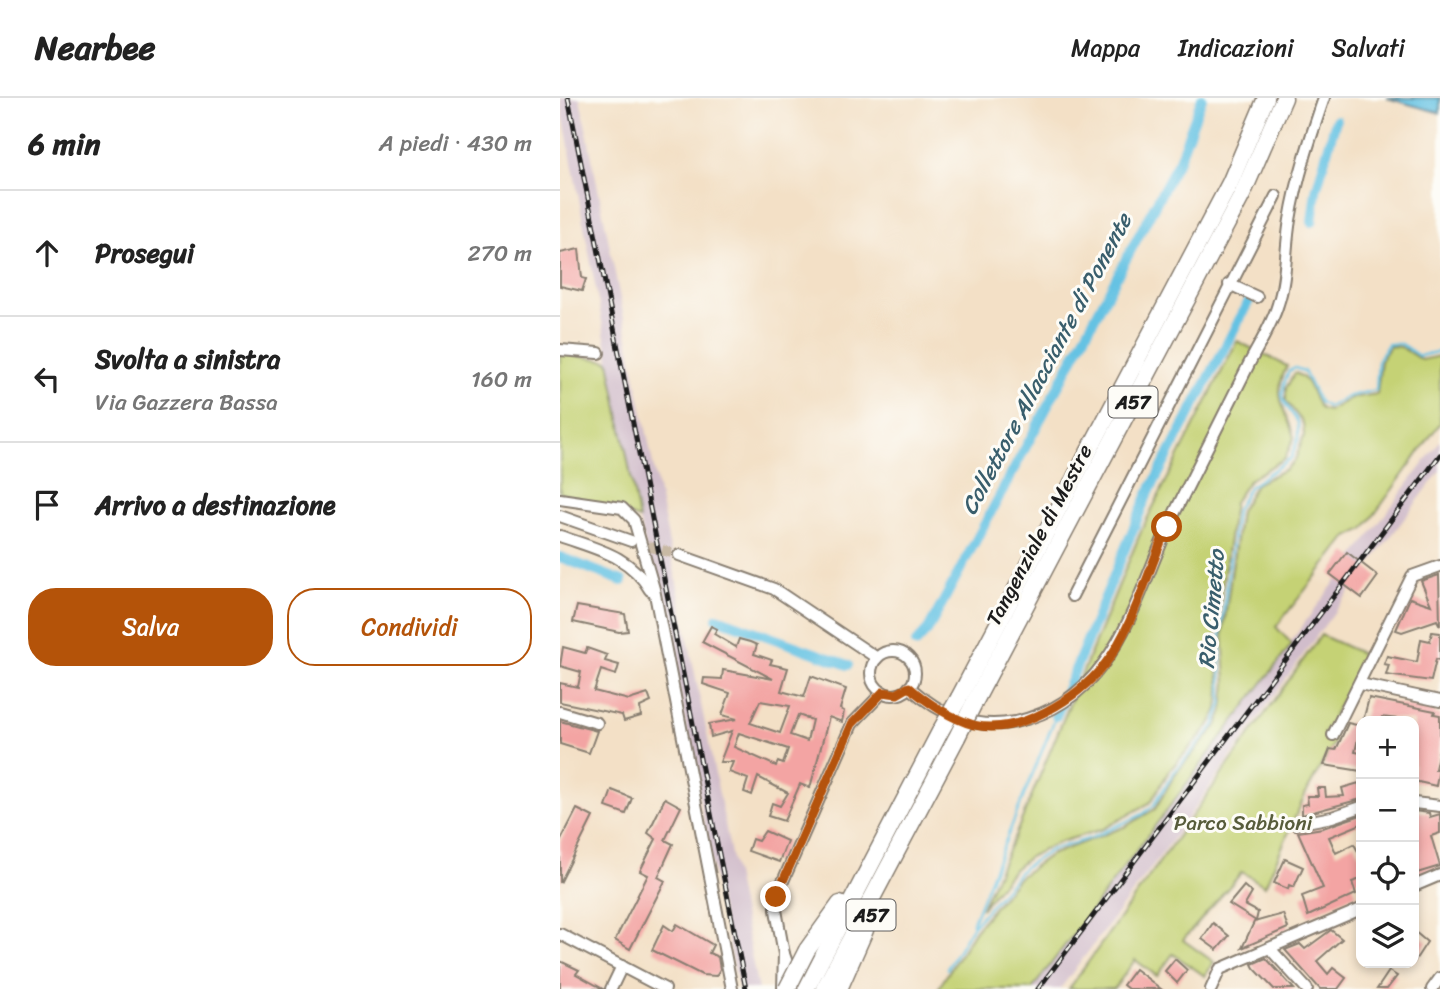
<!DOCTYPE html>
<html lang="it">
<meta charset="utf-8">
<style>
body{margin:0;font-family:Sriracha,sans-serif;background:#f2f2f2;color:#222}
.controls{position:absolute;right:21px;bottom:21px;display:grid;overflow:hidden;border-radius:14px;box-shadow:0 4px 10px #0003}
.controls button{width:63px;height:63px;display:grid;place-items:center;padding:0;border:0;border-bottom:2px solid #e0e0e0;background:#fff;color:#222;font:35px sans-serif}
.stop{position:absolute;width:21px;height:21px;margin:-16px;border:5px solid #b45309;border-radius:50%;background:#fff}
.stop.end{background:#b45309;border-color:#fff;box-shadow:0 2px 7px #0008}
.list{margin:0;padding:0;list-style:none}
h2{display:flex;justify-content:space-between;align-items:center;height:91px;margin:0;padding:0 28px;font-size:30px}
h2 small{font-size:23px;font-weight:400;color:#767676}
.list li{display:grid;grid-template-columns:46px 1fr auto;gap:21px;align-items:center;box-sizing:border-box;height:126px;padding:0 28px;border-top:2px solid #e0e0e0}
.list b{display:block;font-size:26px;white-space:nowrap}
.list p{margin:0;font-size:23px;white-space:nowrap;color:#767676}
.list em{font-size:23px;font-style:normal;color:#767676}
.actions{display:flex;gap:14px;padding:21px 28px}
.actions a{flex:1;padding:16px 0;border:2px solid #b45309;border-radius:28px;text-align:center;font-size:24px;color:#b45309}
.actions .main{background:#b45309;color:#fff}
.icon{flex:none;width:38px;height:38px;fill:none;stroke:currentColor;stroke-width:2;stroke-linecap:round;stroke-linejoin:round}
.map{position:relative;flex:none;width:880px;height:891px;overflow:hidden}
header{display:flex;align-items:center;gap:42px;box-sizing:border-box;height:98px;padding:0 35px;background:#fff;border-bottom:2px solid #e0e0e0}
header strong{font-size:33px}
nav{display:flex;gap:38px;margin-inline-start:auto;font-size:24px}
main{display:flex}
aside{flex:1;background:#fff}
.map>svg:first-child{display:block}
.industrial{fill:#d1bdcb}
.green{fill:#c5d274;stroke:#707748;stroke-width:2}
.water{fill:#65c2e3;stroke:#406f80;stroke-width:2}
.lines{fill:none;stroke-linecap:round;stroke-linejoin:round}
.stream{stroke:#65c2e3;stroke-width:2.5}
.canal{stroke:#65c2e3;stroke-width:10}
.building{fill:#f3a4a3;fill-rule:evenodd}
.minor-tunnel{stroke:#c8b9a4;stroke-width:10;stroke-dasharray:10 5;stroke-linecap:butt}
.minor-casing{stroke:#887e71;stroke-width:14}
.highway-casing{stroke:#887e71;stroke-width:19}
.minor{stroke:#fff;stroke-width:10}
.highway{stroke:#fff;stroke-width:16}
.rail-casing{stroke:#1c1c1c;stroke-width:5}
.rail{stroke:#fdfcf7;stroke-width:2.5;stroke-dasharray:8;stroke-linecap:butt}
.highway-bridge-casing{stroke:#887e71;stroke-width:19;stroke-linecap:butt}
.highway-bridge{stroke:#fff;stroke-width:16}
.route{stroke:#b45309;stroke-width:9}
.labels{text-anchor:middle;stroke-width:6;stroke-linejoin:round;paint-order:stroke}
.shield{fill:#fdfcf7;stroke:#605f5e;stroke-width:2}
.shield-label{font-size:19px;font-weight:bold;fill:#1c1c1c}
.street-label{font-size:21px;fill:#1c1c1c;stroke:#fdfcf7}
.park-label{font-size:21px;fill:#575c3b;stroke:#fdfcf7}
.water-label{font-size:23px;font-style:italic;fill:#395e6c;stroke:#fdfcf7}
</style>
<header>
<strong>Nearbee</strong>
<nav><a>Mappa</a><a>Indicazioni</a><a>Salvati</a></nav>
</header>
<main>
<aside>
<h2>6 min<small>A piedi · 430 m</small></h2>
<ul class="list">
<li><svg class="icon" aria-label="ahead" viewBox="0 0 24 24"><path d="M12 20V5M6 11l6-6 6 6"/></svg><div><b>Prosegui</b></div><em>270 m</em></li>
<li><svg class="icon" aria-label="left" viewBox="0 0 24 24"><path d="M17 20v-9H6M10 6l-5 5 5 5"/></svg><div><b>Svolta a sinistra</b><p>Via Gazzera Bassa</p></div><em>160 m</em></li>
<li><svg class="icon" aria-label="arrive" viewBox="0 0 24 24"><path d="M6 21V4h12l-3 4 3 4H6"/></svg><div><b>Arrivo a destinazione</b></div></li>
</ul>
<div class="actions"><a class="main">Salva</a><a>Condividi</a></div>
</aside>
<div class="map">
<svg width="880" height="891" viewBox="0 0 880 891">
<rect width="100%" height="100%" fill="#fdfcf7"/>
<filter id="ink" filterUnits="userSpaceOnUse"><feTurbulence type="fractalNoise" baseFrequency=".0143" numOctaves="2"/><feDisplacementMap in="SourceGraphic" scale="14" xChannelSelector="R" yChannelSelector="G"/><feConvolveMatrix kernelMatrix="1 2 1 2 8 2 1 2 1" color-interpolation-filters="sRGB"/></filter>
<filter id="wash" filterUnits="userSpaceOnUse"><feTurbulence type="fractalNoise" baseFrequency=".00686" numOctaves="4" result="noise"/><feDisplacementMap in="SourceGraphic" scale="28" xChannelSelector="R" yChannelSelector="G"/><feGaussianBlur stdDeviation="1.57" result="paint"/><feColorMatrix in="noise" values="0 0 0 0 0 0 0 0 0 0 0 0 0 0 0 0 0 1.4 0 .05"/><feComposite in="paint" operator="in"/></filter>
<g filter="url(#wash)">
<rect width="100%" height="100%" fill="#f3e0c6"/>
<g class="industrial">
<path d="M0,0H20L198,891H179L156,789L99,487L89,465L79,421Z"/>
<path d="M880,343V373L758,536L607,749L500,891H472Z"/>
</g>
<g class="green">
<path d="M677,243L727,268C711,300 726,309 734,340L725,360L689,382L674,404L655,541L660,591L658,611L649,628L609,673L591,704L543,731L497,745L469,759L452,773L421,811L457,733L582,431Z"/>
<path d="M830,248L841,249L861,262L880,258V325L804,431L786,440L716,529L732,546L472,891H378L415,832L458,780L490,757L564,729L595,711L616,675L657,628L663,612L666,585L663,535L680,413L696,386L726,371L735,362L744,337L743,325L726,303V290L735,275C752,281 750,298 761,311L768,313L791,300L817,296L821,262Z"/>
<path d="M0,255L49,263L79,421L0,395Z"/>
<path d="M761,537L805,557L764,636L775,643L745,697L705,788L682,774L623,842L654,864L645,878L613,856L597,878L575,862L554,891H509Z"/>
</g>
<path class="water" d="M827,0H880V15Z"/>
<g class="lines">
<g class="stream">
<path d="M412,826L496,618"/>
<path d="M387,871L411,830L463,770L491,752L531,740L583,716L594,707L614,674L654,628L662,606L660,540L676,412L689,389L731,360L738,341V324C723,303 717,300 729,273L735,270L744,273L759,304L768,309L789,298L816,292L818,262L828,246H841L859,258L880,253"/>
</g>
<g class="canal">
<path d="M752,124L756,93L776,22"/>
<path d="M0,459L62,483"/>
<path d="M157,520L288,567"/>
<path d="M356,545L368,532L619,62L642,0"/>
<path d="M496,618L586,400L690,201"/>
</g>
</g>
<g id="blocks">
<g class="building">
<path d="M19,151L22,180L26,181L22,193L0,188V155Z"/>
<path d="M787,454L818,478L802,500L770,476Z"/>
<path d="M879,477L880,528L877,522L842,534L836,532L850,500L871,507L861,483Z"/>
<path d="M17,508L65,516L68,533L59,534L13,524Z"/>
<path d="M151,528L157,531L154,536L176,549L179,541L190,544L197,547L194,556L212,562L210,566L228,570L221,593L244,599L251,578L286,591L280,611L284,613L282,624L269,619L250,690L240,686L224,723L208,718L212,705L220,708L228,695L198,679L192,697L184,694L188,681L169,674L173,664H160L172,633L151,639L149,626L177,621L162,617L170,595L143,586L144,580L162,581L163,572L213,581L142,544ZM200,603L230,608L220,635L190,625ZM238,617L252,622L247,643L230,637ZM179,635L228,651L223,666L218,664L216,668L174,649Z"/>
<path d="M872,534L880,535V562L876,561L871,583L826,577L829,567L824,566L827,558L857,564L861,541L870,543Z"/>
<path d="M3,549L25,555L27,550L47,557L45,563L59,567L56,577L41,572L34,593L69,602L88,596L91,604L80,609L81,618L64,623L62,617L0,604V585L18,589L21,574L0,568Z"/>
<path d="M809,600L875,613L874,616L880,617V647L875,671H879L876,688L854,683V623L822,619L821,623H803Z"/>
<path d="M0,623L37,633L29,655L0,646Z"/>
<path d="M788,625L801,628L795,654L801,655V673L764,667L770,651L776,652Z"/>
<path d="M799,685L801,701L742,717V707L748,706L747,698H758L757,690H765L766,699L784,698L782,690Z"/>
<path d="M52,692L72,700L66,716L46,709Z"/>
<path d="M105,700L121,709L105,742L113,746L98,779L105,783L70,851L55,842L88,777L80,773L96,741L88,735Z"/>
<path d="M17,711L33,719L0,785V744Z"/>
<path d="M854,713L869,715L870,719L880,716V735L871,738L880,768L854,776Z"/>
<path d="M801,717V726L769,739L776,755L794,746L801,759V781L792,784L796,796L748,818L742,798L763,790L738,734L763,730Z"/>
<path d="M205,733L227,743L219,764L188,753L192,741L198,743Z"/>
<path d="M725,761L743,769L734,789L729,787L728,791L714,785Z"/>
<path d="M684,788L692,795L685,807L698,814L696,823L669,806Z"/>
<path d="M723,816L728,830L682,850L694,824Z"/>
<path d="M653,825L669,838L657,852L642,841Z"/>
<path d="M117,826L153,847L149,855L158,859L160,871L156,878L142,877L92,852L104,827L113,833Z"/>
<path d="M771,832L782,841L757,863L768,876L773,870L786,880L778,891H760L725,852L740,846L745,851Z"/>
<path d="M854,833L867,844L854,864Z"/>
<path d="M706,860L734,891H714L694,870L692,866Z"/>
<path d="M615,861L627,872L617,885L605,873Z"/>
<path d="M0,863L19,872L16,876L43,891H0Z"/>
<path d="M575,871L601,891H568L563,887Z"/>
<path d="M829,873L837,878L827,891H817Z"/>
</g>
</g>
</g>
<g filter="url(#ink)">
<use href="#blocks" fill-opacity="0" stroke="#887e71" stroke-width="2"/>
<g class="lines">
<path class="minor-tunnel" d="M73,444L119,457"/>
<defs>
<g id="minor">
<path d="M669,186L697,199"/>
<path d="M0,252L39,255"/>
<path d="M0,401L62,410L74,422L94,491L172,891"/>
<path d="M0,418L71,443"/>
<path d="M0,438C36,451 70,457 90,492"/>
<path d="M119,457L214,491L317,560"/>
<path d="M512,498L716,98"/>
<circle cx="333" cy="575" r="22"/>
<path d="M800,586L880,603"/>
<path d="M349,589C381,617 413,632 455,624C562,601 576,489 619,406C642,360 665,314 688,268C698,248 712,227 718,206C727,180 725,150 730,122C737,80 750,41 764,0"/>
<path d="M0,614L37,625"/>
<path d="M773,637L852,478L880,468"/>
<path d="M854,705L880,708"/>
<path d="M736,726L772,719L801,709"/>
<path d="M854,788L880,777"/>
<path d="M0,836L105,891"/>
<path d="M713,854L747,891"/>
<path d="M233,882L224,856L216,812V799L292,626L323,594"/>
<path d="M51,891L62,868"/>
<path d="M223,891L224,856"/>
<path d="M651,891L660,871L801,811"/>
<path d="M872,891L880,880"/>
</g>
<g id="highway">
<path d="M399,600L670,85L706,0"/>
<path d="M414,605L682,97L724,0"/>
<path d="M247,852L280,806"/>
<path d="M246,891L381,632"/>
<path d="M264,891L397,639"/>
<path d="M279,891L305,832"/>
</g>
</defs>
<use href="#minor" class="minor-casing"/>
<use href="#highway" class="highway-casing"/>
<use href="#minor" class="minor"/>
<use href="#highway" class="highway"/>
<defs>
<g id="rail">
<path d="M8,0L186,891"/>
<path d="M478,891L880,357"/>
</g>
</defs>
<use href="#rail" class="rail-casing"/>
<use href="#rail" class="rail"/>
<defs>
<g id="highway-bridge">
<path d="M381,632L399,600"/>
<path d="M397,639L414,605"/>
<path d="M227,891L247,852"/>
</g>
</defs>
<use href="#highway-bridge" class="highway-bridge-casing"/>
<use href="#highway-bridge" class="highway-bridge"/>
</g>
</g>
<g class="lines" filter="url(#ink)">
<path class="route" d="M216,799L292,626L323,594L337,596L349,589C366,604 392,621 414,627C459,638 518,600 545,566C571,534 590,469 607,429"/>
</g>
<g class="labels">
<g class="shield">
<rect x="548.5" y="288.5" width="49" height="31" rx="5"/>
<rect x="286.5" y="801.5" width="49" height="31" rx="5"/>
</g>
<g class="shield-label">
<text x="573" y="311">A57</text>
<text x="311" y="824">A57</text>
</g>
<g class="street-label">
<text transform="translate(479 437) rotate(-62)" y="7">Tangenziale di Mestre</text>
</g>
<g class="park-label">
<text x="683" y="732">Parco Sabbioni</text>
</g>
<g class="water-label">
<text transform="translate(486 266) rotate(-62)" y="8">Collettore Allacciante di Ponente</text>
<text transform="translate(651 511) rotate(-85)" y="8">Rio Cimetto</text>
</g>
</g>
</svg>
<div class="controls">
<button>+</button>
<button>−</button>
<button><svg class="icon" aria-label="locate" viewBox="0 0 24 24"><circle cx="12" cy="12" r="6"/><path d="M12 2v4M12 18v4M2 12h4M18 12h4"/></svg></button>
<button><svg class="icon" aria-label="layers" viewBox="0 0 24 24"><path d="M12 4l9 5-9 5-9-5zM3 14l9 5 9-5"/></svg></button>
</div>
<div class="stop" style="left:607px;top:429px"></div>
<div class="stop end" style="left:216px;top:799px"></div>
</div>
</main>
